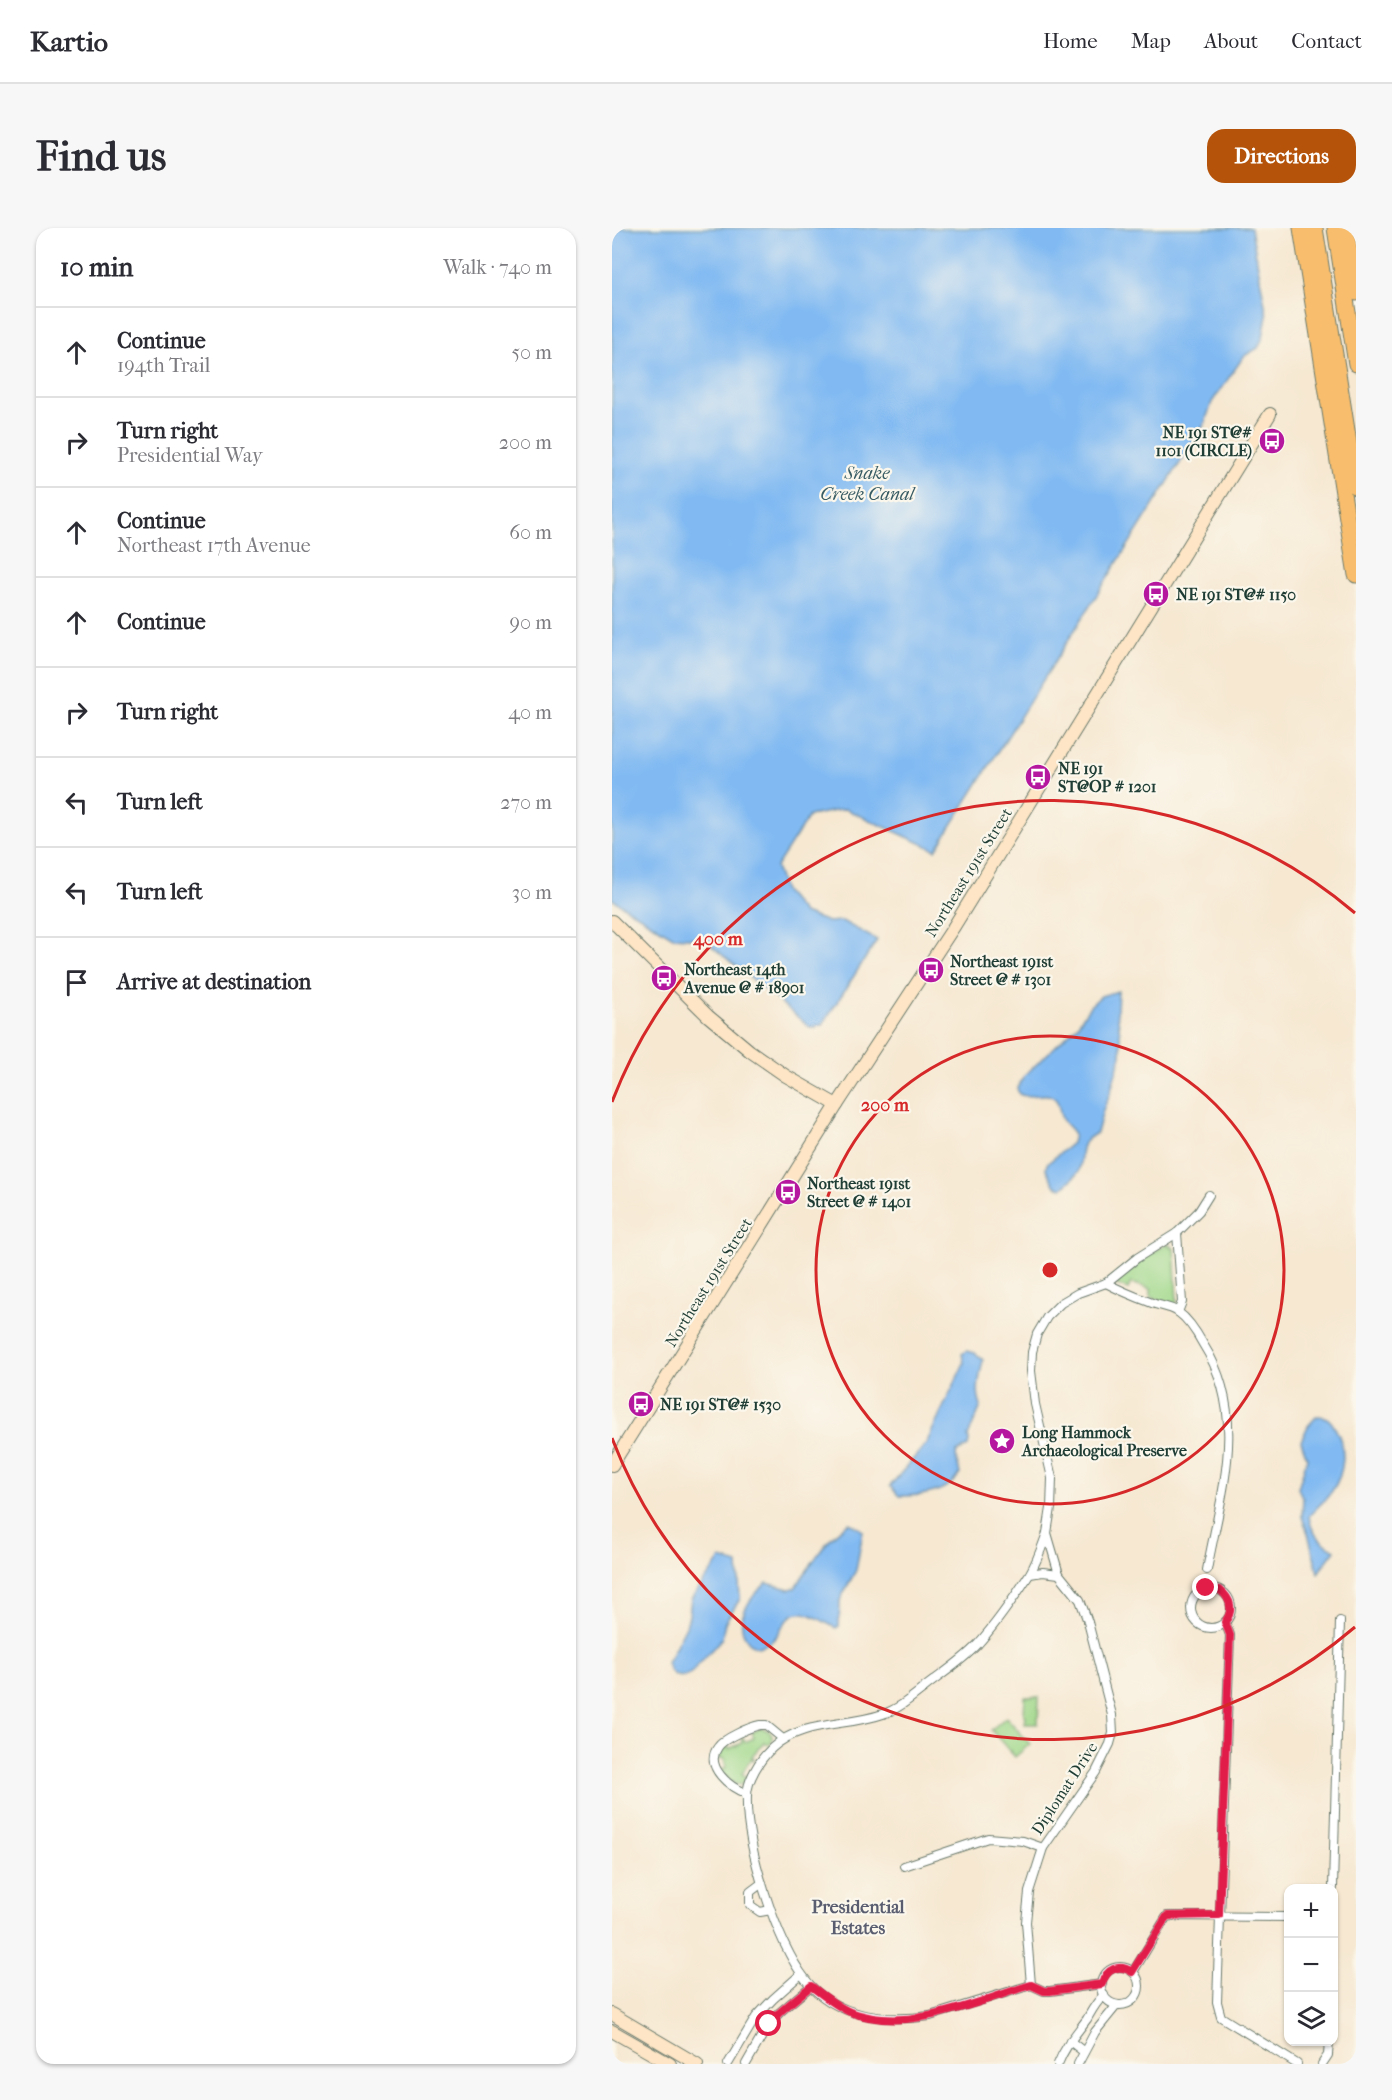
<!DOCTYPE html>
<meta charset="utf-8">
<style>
body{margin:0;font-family:"IM FELL French Canon",serif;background:#f7f7f7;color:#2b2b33}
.controls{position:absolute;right:18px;bottom:18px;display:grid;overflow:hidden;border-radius:12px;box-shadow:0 2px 4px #0004}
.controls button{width:54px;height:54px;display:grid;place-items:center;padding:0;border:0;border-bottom:2px solid #e1e1e2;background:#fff;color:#2b2b33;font:30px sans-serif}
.stop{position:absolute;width:18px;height:18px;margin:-14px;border:4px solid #e11d48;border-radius:50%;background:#fff}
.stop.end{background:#e11d48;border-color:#fff;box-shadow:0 2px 6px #0008}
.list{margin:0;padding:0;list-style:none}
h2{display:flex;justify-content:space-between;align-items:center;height:78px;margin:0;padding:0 24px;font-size:26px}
h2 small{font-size:20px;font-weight:400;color:#7c7c81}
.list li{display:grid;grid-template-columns:39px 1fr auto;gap:18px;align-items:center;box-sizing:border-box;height:90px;padding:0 24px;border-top:2px solid #e1e1e2}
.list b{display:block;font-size:22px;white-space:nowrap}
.list p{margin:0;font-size:20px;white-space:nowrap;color:#7c7c81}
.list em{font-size:20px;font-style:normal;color:#7c7c81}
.icon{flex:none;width:33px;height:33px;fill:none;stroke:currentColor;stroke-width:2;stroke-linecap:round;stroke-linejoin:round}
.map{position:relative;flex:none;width:744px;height:1836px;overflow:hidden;border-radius:18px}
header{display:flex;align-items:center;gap:36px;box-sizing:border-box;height:84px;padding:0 30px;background:#fff;border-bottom:2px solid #e1e1e2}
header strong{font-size:28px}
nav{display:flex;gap:33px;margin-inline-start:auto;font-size:21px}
.intro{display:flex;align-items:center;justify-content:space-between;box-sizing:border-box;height:144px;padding:0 36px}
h1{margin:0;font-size:42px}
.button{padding:15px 27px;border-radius:18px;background:#b45309;color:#fff;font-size:21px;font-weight:700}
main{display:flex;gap:36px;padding:0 36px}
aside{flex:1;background:#fff;border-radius:18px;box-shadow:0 2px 4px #0004}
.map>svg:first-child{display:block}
.green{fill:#9fd789;stroke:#5f8a5e;stroke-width:1.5}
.water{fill:#81baf2;stroke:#507c93;stroke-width:1.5}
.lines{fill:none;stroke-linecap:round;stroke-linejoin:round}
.street-casing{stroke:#6a796b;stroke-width:10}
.secondary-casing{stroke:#6a796b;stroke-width:14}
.highway-casing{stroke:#6a796b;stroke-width:17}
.street{stroke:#fff;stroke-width:8}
.secondary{stroke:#fde5c5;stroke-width:12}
.highway{stroke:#f9be6d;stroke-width:15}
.route{stroke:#e11d48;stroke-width:8}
.ring{fill:none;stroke:#d62828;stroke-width:3}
.labels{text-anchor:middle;stroke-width:4.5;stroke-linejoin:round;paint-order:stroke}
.poi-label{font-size:16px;font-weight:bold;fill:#1f3d34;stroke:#fbf7ec;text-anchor:start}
.street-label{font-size:16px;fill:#1f3d34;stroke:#fbf7ec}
.water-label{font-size:18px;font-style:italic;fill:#385c64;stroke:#fbf7ec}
.neighbourhood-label{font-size:18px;font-weight:bold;fill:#595d6f;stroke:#fbf7ec}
.centre{fill:#d62828;stroke:#fbf7ec;stroke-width:3}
.ring-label{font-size:18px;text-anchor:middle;font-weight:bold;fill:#d62828;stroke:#fbf7ec;stroke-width:4.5;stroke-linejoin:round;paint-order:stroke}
</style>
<header>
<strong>Kartio</strong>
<nav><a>Home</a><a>Map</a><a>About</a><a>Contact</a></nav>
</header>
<div class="intro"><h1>Find us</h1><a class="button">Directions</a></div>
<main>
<aside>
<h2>10 min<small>Walk · 740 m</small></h2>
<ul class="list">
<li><svg class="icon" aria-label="ahead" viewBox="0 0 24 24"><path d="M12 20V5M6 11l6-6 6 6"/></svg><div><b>Continue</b><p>194th Trail</p></div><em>50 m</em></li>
<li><svg class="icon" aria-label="right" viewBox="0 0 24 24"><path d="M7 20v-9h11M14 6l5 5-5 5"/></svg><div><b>Turn right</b><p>Presidential Way</p></div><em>200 m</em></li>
<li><svg class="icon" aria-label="ahead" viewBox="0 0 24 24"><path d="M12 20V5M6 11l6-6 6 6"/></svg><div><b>Continue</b><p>Northeast 17th Avenue</p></div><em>60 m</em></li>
<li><svg class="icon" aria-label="ahead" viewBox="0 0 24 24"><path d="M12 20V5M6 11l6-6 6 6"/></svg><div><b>Continue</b></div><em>90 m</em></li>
<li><svg class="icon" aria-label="right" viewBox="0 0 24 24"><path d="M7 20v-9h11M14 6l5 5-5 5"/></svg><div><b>Turn right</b></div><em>40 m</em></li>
<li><svg class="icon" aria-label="left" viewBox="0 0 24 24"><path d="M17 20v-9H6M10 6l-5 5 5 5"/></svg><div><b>Turn left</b></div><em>270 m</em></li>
<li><svg class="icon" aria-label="left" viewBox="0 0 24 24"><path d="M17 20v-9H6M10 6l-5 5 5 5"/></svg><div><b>Turn left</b></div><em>30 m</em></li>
<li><svg class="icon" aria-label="arrive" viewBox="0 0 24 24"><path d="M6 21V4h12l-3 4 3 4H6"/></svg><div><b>Arrive at destination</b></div></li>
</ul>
</aside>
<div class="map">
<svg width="744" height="1836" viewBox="0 0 744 1836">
<rect width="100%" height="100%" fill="#fbf7ec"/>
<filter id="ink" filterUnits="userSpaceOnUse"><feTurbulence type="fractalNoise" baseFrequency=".0167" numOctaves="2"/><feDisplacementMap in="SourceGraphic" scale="12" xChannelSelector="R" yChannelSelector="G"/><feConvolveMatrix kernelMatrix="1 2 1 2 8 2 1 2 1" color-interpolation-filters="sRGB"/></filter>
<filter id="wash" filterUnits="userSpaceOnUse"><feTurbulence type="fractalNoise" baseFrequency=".008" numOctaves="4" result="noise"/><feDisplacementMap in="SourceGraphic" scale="24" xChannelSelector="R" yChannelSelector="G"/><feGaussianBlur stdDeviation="1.35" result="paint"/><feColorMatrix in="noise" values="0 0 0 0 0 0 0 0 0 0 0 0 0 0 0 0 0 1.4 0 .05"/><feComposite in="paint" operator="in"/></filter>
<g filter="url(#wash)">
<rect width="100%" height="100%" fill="#f6e8d1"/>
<g class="green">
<path d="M555,1016L562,1020L565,1073L563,1077H557L539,1069V1061L519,1055L516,1061L505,1057L503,1052L534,1027Z"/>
<path d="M413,1469H427L426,1496H413L414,1488L412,1487Z"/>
<path d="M394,1489L418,1516L403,1529L379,1502Z"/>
<path d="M149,1500C158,1501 164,1509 157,1517L152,1514L140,1528L144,1533L139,1530L130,1546L135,1549L134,1553L128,1557C120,1556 113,1549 109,1542L114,1539L113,1531L107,1530L110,1521L114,1517L117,1521L130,1515L129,1508L133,1514L142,1510L140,1504Z"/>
</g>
<g class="water">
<path d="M7,0H639L655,88L651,109L646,120L632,128L600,174L592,197L324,622L233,581L197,588L164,639L172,663L191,685L216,694L230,693L265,712L211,796L199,800L91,711L61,709L0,671V12Z"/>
<path d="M506,763L505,782L509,816V827L498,865L491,882L485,905C465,915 471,923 467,942C465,948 455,955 450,960L443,958L434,941L435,936L460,915L462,906C459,900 453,897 450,891C446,882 449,870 436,867C426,865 417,871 407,866L405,860L412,848L464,799L478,778L489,768Z"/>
<path d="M354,1123L363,1125L371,1132C368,1148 363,1163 369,1178L356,1208L357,1213L356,1218L345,1224L344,1228L348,1246C334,1266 309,1268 287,1268L278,1258L314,1216L352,1135L350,1126Z"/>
<path d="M705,1188C715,1188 718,1191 723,1200C735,1220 733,1244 720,1263C714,1272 704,1280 697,1288C699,1306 709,1314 723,1322L706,1345L696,1305L690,1289L691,1271L686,1260L695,1230L689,1213L696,1198Z"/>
<path d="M237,1295L242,1297L251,1303L244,1342L228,1372L227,1398L224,1400C213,1395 198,1383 186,1385C173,1387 169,1405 161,1412C159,1414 152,1417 149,1418C144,1420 141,1417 137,1414C119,1395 138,1368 155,1355L177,1361L183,1360C200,1337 212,1311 237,1295Z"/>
<path d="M109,1331L126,1336L128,1371L113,1394L110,1410L80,1444C68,1453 59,1448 55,1435L74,1398L77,1388L79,1371Z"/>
</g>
</g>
<g filter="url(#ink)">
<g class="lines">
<defs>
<g id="street">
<path d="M565,1005L570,1074L566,1084"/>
<path d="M494,1055C509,1063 524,1069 540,1075C548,1078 559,1079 566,1084C576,1091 585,1105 591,1116C637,1188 609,1265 595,1342"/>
<path d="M418,1346L431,1344L447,1346L468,1372L476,1394L500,1487L501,1505L498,1516L484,1544L431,1620L417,1664L414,1694L419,1757"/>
<path d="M447,1346L435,1305L439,1280L440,1250L423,1176L419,1143L420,1124L425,1106L435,1089L449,1075L466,1065L494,1055L525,1030L565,1005L587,983L597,967"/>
<circle cx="599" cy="1380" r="20"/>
<path d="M613,1394L618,1407L605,1774L609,1789L685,1836"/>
<path d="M135,1566C119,1560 91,1539 106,1519C112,1510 138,1499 148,1497H154L171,1511"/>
<path d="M292,1638L376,1610L411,1613L431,1620"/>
<path d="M150,1655L138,1664V1677L148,1684L159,1682"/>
<path d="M721,1660L728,1393"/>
<circle cx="508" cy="1758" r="19"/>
<path d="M521,1744L555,1688L676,1689"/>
<path d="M419,1757L318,1788C274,1794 223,1790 194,1752C164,1714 133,1616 135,1568C135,1552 148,1531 160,1520C190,1492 234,1499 271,1486C287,1481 300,1469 313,1459C331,1445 350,1433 366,1416C384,1396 402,1370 417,1347C425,1334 430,1319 435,1305"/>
<path d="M419,1757L432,1763H438L490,1756"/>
<path d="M458,1813L472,1824"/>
<path d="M116,1836L144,1789L161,1771L189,1746"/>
<path d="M134,1836L157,1796L168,1784L199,1758"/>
<path d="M446,1836C453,1818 464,1806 475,1791C480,1782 484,1774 492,1767"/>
<path d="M466,1836L483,1804L505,1777"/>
<path d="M710,1836L716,1827L717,1814"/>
</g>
<g id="secondary">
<path d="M0,693L96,788L138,823L174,848L225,877"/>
<path d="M0,1237L225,877L341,700L658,186"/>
<path d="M0,1786L85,1836"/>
<path d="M0,1803L58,1836"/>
</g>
<g id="highway">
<path d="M689,0L744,347"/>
<path d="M703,0L744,259"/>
<path d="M723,0L744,136"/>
<path d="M734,0L744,65"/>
</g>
</defs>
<use href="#street" class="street-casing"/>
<use href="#secondary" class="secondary-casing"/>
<use href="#highway" class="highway-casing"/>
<use href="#street" class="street"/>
<use href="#secondary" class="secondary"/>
<use href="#highway" class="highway"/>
</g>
</g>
<g class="lines" filter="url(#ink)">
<path class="route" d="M157,1796L168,1784L199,1758C211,1767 224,1778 238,1784C297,1806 362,1774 419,1757L432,1763H438L490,1756C494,1741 507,1735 520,1744L555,1688L607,1687L618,1407L613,1394C622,1382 619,1371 608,1362L594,1360"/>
</g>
<g class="ring">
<circle cx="438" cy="1042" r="234"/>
<path d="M743 1399A469 469 0 0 1 0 1210M0 874A469 469 0 0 1 743 685"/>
</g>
<defs>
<symbol id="bus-disc" viewBox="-11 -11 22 22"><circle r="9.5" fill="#b5179e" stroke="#fbf7ec"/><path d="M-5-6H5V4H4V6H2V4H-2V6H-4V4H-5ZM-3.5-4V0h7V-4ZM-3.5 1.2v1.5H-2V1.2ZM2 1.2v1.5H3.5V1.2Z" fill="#fff"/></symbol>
<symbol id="sight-disc" viewBox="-11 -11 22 22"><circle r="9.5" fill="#b5179e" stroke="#fbf7ec"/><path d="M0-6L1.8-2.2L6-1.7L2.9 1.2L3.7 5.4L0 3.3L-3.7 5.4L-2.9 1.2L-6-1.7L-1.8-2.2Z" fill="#fff"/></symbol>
</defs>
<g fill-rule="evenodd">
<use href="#bus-disc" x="645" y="198" width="30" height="30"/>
<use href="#bus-disc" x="529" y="351" width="30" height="30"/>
<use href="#bus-disc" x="411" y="534" width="30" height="30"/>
<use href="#bus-disc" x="304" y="727" width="30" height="30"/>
<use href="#bus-disc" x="37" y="735" width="30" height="30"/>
<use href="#bus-disc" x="161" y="949" width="30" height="30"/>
<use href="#bus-disc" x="14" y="1161" width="30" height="30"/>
<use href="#sight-disc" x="375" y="1198" width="30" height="30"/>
</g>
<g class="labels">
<g class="poi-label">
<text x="640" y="210" text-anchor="end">NE 191 ST@#<tspan x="640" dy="18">1101 (CIRCLE)</tspan></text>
<text x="564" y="372">NE 191 ST@# 1150</text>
<text x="446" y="546">NE 191<tspan x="446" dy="18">ST@OP # 1201</tspan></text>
<text x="338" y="739">Northeast 191st<tspan x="338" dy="18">Street @ # 1301</tspan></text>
<text x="72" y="747">Northeast 14th<tspan x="72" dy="18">Avenue @ # 18901</tspan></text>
<text x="195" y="961">Northeast 191st<tspan x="195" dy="18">Street @ # 1401</tspan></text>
<text x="48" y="1182">NE 191 ST@# 1530</text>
<text x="410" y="1210">Long Hammock<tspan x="410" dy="18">Archaeological Preserve</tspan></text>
</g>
<g class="street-label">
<text transform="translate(356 644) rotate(-58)" y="6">Northeast 191st Street</text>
<text transform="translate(96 1054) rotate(-58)" y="6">Northeast 191st Street</text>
<text transform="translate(452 1560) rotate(-57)" y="6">Diplomat Drive</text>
</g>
<g class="water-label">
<text x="255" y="251">Snake<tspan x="255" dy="21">Creek Canal</tspan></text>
</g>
<g class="neighbourhood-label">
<text x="246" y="1685">Presidential<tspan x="246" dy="21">Estates</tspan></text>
</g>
</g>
<circle cx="438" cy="1042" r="9" class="centre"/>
<g class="ring-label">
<text x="106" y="717">400 m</text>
<text x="273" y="883">200 m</text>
</g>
</svg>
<div class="controls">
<button>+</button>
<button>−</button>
<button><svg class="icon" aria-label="layers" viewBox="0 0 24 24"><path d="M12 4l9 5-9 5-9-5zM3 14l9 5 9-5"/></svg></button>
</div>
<div class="stop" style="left:157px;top:1796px"></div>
<div class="stop end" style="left:594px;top:1360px"></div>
</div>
</main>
